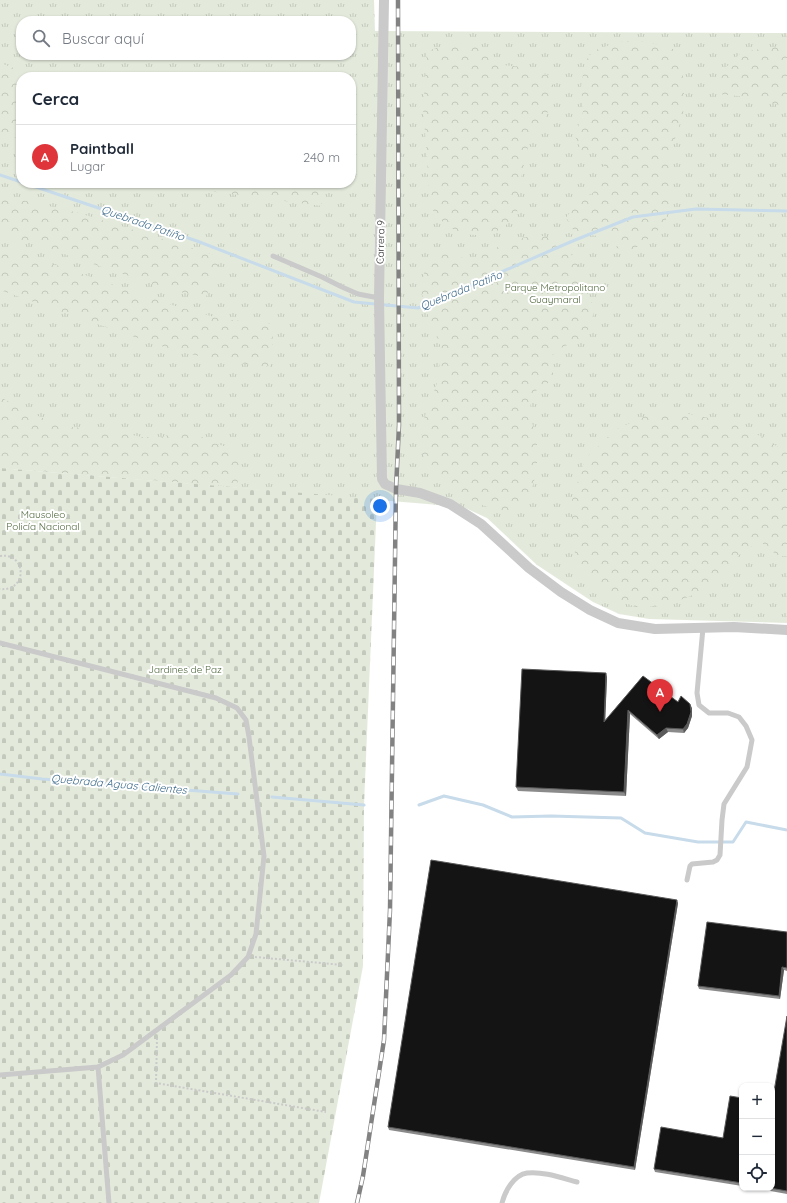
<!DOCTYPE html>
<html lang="es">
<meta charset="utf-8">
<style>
body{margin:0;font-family:Quicksand,sans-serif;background:#f2f2f3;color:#1f2937}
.controls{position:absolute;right:12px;bottom:12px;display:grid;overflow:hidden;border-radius:8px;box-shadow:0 1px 3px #0004}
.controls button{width:36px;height:36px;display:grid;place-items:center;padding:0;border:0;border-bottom:1px solid #e0e1e3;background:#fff;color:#1f2937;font:20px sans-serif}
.you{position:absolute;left:380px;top:506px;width:14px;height:14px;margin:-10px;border:3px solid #fff;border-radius:50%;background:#1a73e8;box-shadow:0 0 0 6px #1a73e833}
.badge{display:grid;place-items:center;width:26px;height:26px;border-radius:50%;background:#df343a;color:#fff;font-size:13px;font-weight:700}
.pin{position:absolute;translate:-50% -33px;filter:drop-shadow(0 1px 2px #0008)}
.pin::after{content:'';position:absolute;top:21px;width:14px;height:12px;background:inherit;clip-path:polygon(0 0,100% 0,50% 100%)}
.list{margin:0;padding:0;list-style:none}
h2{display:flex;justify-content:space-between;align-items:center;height:52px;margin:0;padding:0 16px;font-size:17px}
h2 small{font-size:13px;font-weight:400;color:#747a83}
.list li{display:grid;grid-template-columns:26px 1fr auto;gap:12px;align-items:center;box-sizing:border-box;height:64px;padding:0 16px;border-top:1px solid #e0e1e3}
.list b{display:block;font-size:15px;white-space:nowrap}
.list p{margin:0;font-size:13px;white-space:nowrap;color:#747a83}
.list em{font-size:13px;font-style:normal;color:#747a83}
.icon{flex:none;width:22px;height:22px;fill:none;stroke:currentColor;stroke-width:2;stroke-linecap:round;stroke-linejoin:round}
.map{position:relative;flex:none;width:787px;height:1203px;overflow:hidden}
.search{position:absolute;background:#fff;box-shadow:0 1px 3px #0004;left:16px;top:16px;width:340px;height:44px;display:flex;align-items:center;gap:10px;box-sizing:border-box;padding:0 14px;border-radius:16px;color:#747a83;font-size:15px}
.panel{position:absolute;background:#fff;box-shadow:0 1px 3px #0004;left:16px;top:72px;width:340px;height:116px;border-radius:16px}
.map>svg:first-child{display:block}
.grass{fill:url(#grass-tufts);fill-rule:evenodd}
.forest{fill:url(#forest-crowns)}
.cemetery{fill:url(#cemetery-stones)}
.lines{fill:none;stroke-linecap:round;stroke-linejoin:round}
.stream{stroke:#c7dbea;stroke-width:3}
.path{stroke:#cacaca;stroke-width:2;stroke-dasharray:2 2;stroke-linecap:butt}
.service{stroke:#cacaca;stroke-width:5}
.minor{stroke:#cacaca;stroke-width:10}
.rail-casing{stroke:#828282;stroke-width:4.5}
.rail{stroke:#fff;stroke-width:3;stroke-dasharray:9;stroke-linecap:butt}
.wall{fill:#8a8a8a}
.shaded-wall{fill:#5a5a5a}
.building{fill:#141414;stroke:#5a5a5a}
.labels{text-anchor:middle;stroke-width:4;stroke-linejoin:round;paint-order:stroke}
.street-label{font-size:10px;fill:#2d2d2d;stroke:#fff}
.park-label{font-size:10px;fill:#4f673c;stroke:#fff}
.water-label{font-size:11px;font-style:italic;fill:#3e6b8c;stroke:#fff}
</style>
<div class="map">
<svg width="787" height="1203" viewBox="0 0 787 1203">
<defs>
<pattern id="grass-tufts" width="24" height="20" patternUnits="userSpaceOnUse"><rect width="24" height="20" fill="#e3eadb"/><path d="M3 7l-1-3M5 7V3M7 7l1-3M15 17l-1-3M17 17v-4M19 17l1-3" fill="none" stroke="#c3c9bc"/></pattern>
<pattern id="forest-crowns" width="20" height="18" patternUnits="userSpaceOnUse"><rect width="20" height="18" fill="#e3eadb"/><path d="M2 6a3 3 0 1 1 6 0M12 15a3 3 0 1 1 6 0" fill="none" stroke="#c3c9bc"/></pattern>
<pattern id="cemetery-stones" width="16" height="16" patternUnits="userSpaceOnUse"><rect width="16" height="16" fill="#e3eadb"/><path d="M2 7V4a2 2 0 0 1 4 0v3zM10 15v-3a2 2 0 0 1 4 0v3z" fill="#c3c9bc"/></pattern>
</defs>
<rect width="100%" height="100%" fill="#fff"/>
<path class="grass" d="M0,0H374L375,31L787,33V623L649,619L619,614L593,602L537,565L487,518L463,507L0,468ZM21,21H351V55H21ZM21,77H351V183H21Z"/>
<g class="forest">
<path d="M637,41L652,43L673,49L681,60L684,86V103L683,114L673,145L669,168L671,187L669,207L665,224L642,244L629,252L617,248L613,235L597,236L575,233L566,218L576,204L593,193L601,177L604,164L603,154L593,151L582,152L575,136L583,112L581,87L585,62L593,51L618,42Z"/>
<path d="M456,42L484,48L502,65L523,67L547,74L555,88L546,117L530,138L518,191L517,217L490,236L460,234L435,216L429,197L427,156L423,108L427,51Z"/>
<path d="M787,45V110L784,107L760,98L717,94L723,70L742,52Z"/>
<path d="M0,63L38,77H21V140L0,132Z"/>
<path d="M147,183H321L322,206Z"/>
<path d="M0,195L79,213L221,257L206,297L174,291L0,233Z"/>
<path d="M539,235L558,240L576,260L584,285L595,309L586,336L561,348L550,357L554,379L531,394L530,418L537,436V471L529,498L511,515L476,503L437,479L421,452L422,424L439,378L440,344L430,321L421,291L426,261L448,252L468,260L490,252L509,240Z"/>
<path d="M0,248L13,250L172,305L221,319L274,324L270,367L214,360L164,347L68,314L0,290Z"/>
<path d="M0,397L27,411L54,423L71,427L93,429H108L141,437H163L175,432L196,433L210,442L241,451L237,487L0,468Z"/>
<path d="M679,412L734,423L766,439L787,453V556H778L760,541L739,555L724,575L693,595L665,606L635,607L608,595L577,567L572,532V500L585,459L615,430L652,413Z"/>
</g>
<path class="cemetery" d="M0,468L377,499L364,805L363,966L319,1203H0Z"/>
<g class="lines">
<g class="stream">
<path d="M0,175L21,182"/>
<path d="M24,183L197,241L354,302L418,308L575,240L633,217L696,209L787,211"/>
<path d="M0,774L42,779L238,794"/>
<path d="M272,797L364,805"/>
<path d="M419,805L444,796L483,805L512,817L551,816L621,818L645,833L698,842H733L746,822L787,830"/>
</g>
<g class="path">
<path d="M0,556C27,552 28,592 0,589"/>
<path d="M255,957L343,965"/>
<path d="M157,1038L156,1083L326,1112"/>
</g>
<g class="service">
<path d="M273,256L322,277L342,287L358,294L379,298"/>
<path d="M0,643L216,698L237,708L246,720L249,737L264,856L256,934L248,957L231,975L123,1055L98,1067L0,1075"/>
<path d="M687,880L690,866L692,864L713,862L717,860L720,855L722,820L724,804L747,767L752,740L746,726L739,717L728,713H709L699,705L697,693L703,628"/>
<path d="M98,1067L109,1203"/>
<path d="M502,1203C505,1191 514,1175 527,1173C543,1171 562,1178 577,1182"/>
</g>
<path class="minor" d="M384,0L379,298L382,479L385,484L396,489L420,493L450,504L481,524L529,568L561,592L590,610L618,623L655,629L734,627L787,630"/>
<defs>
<path id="rail" d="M357,1203L363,1176L384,1040L390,910L396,489L399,425L398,0"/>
</defs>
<use href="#rail" class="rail-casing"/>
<use href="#rail" class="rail"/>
</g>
<g class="wall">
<path d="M643,676L678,702L692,708V716L688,728L684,733L668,732L659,739L630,714L626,796L518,791L516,787L607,677L605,720Z"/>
<path d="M678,903L635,1170L389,1130L388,1127Z"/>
<path d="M787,932V971L784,970L780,999L699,989L698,986Z"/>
<path d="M787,1016V1194L753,1188H772Z"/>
<path d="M742,1098V1186L655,1172L654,1169L723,1138Z"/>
</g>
<g class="shaded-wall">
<path d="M606,673L607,677L605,726L604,722Z"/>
<path d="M690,704L692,708V716L688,728L684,733L683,729Z"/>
<path d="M628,710L630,714L626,796L624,792Z"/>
<path d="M666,728L668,732L659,739L657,735Z"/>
<path d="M677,900L678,903L635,1170L634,1167Z"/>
<path d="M782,967L784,970L780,999L779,996Z"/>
</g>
<g class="building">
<path d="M522,669L606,673L604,722L643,676L678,702L681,696L690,704L691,712L687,724L683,729L666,728L657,735L628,710L624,792L516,787Z"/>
<path d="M431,860L677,900L634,1167L388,1127Z"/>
<path d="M707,922L787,932V968L782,967L779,996L698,986Z"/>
<path d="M787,1016V1191L770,1188H772V1103Z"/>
<path d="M730,1096L742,1098V1183L654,1169L661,1127L723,1138Z"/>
</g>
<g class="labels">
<g class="street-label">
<text transform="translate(380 242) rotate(-89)" y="4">Carrera 9</text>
</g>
<g class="park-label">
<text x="555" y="291">Parque Metropolitano<tspan x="555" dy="12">Guaymaral</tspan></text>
<text x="43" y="518">Mausoleo<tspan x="43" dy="12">Policía Nacional</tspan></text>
<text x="185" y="673">Jardines de Paz</text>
</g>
<g class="water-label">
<text transform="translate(143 223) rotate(19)" y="4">Quebrada Patiño</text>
<text transform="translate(461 290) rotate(-22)" y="4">Quebrada Patiño</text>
<text transform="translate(119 784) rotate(5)" y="4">Quebrada Aguas Calientes</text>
</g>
</g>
</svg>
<div class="controls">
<button>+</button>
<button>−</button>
<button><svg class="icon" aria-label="locate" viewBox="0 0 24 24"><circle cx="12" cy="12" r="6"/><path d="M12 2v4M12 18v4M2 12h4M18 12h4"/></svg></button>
</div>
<div class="you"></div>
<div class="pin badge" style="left:660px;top:712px">A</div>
<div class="search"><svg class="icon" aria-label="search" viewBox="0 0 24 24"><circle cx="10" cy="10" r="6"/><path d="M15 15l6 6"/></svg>Buscar aquí</div>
<section class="panel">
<h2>Cerca<small></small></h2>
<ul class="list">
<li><span class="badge">A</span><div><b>Paintball</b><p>Lugar</p></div><em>240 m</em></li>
</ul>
</section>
</div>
